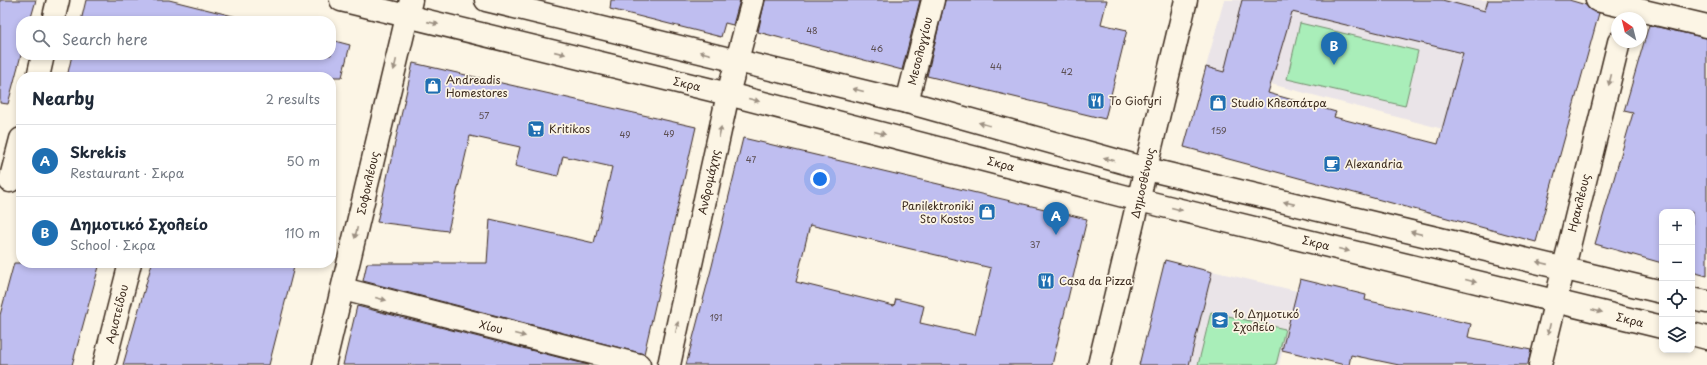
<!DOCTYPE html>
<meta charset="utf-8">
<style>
:root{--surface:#fff;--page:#f2f2f3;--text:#1f2937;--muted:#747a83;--line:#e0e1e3;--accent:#1f6fb2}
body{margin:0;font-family:"Playpen Sans",sans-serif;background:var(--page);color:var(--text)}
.controls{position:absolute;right:12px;bottom:12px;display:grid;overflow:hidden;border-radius:8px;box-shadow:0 2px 6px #0003}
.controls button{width:36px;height:36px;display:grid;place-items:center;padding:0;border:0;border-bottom:1px solid var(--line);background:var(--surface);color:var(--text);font:20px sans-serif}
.compass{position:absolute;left:1611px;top:12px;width:36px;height:36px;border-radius:50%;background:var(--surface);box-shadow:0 2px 6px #0003;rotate:325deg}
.you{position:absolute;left:820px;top:179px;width:14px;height:14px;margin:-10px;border:3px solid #fff;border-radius:50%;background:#1a73e8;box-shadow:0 0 0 6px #1a73e833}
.badge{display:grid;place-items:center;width:26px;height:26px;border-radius:50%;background:var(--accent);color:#fff;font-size:13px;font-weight:700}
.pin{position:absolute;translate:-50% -33px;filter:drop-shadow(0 1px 2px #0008)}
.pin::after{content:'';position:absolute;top:21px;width:14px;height:12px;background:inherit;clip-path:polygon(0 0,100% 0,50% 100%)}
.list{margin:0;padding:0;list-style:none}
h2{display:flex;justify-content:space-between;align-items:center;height:52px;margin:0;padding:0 16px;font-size:17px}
h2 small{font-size:13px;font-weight:400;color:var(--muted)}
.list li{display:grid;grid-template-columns:26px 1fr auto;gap:12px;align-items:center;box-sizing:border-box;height:72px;padding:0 16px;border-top:1px solid var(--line)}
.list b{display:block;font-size:15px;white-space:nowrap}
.list p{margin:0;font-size:13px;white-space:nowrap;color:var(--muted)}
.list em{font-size:13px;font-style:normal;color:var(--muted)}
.icon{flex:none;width:22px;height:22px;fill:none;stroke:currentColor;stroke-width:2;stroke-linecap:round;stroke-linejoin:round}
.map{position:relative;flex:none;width:1707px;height:365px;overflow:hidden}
.search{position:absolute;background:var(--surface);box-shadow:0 2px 6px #0003;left:16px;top:16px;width:320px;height:44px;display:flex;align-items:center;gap:10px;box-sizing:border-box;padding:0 14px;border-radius:16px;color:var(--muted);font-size:15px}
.panel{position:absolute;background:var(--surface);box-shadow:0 2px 6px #0003;left:16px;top:72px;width:320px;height:196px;border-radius:16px}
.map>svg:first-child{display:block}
.built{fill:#eae4e8}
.green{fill:#a9eeb9;stroke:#728c6c}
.building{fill:#bfbef0;stroke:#3b2a1e;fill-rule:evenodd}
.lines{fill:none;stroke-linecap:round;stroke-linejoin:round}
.minor-casing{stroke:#3b2a1e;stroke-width:25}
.tertiary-casing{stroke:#3b2a1e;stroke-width:25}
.minor{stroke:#fcf5e5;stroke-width:22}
.tertiary{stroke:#fcf5e5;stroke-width:22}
.oneway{fill:#9c9082}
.labels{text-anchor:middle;stroke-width:3.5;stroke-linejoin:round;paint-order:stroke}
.number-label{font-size:9px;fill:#5c4f52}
.street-label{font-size:11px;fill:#3b2a1e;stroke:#fcf5e5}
.poi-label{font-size:11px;fill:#3b2a1e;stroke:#fcf5e5;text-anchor:start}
</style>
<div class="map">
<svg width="1707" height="365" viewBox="0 0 1707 365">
<rect width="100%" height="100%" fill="#fcf5e5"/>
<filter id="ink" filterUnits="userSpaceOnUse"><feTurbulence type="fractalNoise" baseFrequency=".025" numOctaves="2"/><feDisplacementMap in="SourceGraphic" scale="8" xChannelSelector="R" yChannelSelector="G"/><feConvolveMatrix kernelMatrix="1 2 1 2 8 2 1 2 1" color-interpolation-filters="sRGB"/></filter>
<g filter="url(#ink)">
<!-- built -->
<g class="built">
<path d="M1224 0H1488L1470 62 1443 129 1206 67Z"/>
<path d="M1165 260 1297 291 1279 365H1139Z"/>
</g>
<!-- green -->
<g class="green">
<path d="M1300 23 1418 51 1405 106 1287 79Z"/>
<path d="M1211 312 1285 329 1276 365H1198Z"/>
</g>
<!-- building -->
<g class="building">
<path d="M0 0H36L30 21H21V55L8 104 0 103Z"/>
<path d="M86 0H169L253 21H81Z"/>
<path d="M611 0H740L733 25 725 23 721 37 610 9Z"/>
<path d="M765 0H920L902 70 758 32Z"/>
<path d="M945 0H1107L1101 24 1127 30 1105 119 927 76Z"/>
<path d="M1242 0H1442L1485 11 1488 0H1569L1586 5 1589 9 1599 13 1536 242 1184 147 1206 67 1224 72ZM1292 12 1463 53 1438 144 1334 117 1336 112 1268 93Z"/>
<path d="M1649 25 1707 38V276L1692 272V212H1662V263L1595 244 1633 113 1624 111Z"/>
<path d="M331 40 350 45 342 77H67L72 55H331Z"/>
<path d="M413 63 696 127 644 354 363 281 367 263H487L490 219 594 243 612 167 563 156 558 176 515 166 520 147 470 136 448 231 377 222Z"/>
<path d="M743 138 1087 219 1052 365H686L712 266ZM810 225 991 268 975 335 920 323 924 306 896 299 894 306 796 282Z"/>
<path d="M1165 260 1212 272 1189 365H1139Z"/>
<path d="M14 263H100L72 365H0V315Z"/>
<path d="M152 263H295L269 365H123Z"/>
<path d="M1300 279 1366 295 1365 300 1471 324 1468 337 1531 350 1528 365H1399L1351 355 1349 365H1345L1282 350Z"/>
<path d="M357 306 589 365H343Z"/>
</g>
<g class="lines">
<!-- minor casing -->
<g class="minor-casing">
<g id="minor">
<path d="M1597 0 1707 26"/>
<path d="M53 21 58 0"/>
<path d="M38 77 43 55"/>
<path d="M907 102 933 0"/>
<path d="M10 181 21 139"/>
<path d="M343 289 639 365"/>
<path d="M104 365 130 263"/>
<path d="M324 365 411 0"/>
<path d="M669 365 728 94 753 0"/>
<path d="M1540 365 1619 42"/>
</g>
</g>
<!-- tertiary casing -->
<g class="tertiary-casing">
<g id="tertiary">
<path d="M341 0 728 94 1139 200 1662 327"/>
<path d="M486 0 907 102 1147 169 1662 292"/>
<path d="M1692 299 1707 302"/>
<path d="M1692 334 1707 338"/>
<path d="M1099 365 1186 0"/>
</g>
</g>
<!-- minor -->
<use href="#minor" class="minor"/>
<!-- tertiary -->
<use href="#tertiary" class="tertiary"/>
</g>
<!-- one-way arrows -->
<defs><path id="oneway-solid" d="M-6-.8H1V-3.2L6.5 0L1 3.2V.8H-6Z"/></defs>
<g class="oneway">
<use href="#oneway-solid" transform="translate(433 23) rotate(13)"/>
<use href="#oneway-solid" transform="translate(560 53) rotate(13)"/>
<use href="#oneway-solid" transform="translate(705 53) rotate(-166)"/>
<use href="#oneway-solid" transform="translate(395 65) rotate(103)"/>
<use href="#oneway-solid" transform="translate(1610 80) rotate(104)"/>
<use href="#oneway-solid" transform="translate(858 90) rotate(-166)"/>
<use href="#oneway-solid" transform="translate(754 100) rotate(15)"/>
<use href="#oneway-solid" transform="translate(984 124) rotate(-164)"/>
<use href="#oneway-solid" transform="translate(720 132) rotate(-78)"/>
<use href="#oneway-solid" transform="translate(880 133) rotate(15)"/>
<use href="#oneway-solid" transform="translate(1109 159) rotate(-164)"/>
<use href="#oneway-solid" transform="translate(1289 203) rotate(-167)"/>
<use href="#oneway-solid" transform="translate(1177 209) rotate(14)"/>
<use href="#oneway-solid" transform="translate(356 233) rotate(103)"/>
<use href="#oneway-solid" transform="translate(1416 233) rotate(-167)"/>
<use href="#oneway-solid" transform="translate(1344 250) rotate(14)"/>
<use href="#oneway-solid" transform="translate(1542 263) rotate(-167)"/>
<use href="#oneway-solid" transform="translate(1471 281) rotate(14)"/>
<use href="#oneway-solid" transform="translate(381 299) rotate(14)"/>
<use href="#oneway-solid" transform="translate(1597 311) rotate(14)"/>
<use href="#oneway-solid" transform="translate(677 327) rotate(-78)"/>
<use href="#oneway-solid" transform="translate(1549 329) rotate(103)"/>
<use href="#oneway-solid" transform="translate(520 335) rotate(14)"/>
</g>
</g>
<!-- icons -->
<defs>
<g id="shop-square" transform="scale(0.9)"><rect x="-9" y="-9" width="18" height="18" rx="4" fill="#1f6fb2" stroke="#fcf5e5"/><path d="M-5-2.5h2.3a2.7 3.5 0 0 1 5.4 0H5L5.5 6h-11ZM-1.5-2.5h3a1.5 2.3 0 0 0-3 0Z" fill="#fff"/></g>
<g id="restaurant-square" transform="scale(0.9)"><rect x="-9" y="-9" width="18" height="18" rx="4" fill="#1f6fb2" stroke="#fcf5e5"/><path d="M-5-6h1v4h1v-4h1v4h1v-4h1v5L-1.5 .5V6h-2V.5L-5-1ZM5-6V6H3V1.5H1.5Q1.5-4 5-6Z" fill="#fff"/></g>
<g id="supermarket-square" transform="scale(0.9)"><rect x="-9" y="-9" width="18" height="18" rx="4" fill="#1f6fb2" stroke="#fcf5e5"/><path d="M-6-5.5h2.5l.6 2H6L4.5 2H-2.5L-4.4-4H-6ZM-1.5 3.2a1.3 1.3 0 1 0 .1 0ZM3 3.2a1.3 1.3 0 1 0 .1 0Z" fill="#fff"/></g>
<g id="cafe-square" transform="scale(0.9)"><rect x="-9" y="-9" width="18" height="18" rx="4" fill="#1f6fb2" stroke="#fcf5e5"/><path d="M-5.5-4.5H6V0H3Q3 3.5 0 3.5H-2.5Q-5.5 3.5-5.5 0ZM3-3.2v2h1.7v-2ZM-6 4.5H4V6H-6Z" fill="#fff"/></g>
<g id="school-square" transform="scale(0.9)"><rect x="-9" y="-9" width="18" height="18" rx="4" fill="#1f6fb2" stroke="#fcf5e5"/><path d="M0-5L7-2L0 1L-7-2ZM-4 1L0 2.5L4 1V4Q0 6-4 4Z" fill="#fff"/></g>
</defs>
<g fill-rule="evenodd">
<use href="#shop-square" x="433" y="86"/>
<use href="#restaurant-square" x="1096" y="101"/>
<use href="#shop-square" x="1218" y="103"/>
<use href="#supermarket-square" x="536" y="129"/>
<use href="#cafe-square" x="1332" y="164"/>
<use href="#shop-square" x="987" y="212"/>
<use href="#restaurant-square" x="1046" y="281"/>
<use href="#school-square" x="1220" y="320"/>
</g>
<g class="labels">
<!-- number labels -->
<g class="number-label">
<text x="812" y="34">48</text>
<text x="877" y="52">46</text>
<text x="996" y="70">44</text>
<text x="1067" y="75">42</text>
<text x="484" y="119">57</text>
<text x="1219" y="134">159</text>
<text x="669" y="137">49</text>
<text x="625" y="138">49</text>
<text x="751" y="163">47</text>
<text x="1035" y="248">37</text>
<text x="716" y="321">191</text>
</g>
<!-- street labels -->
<g class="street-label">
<text transform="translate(920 51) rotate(-76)" y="4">Μεσολογγίου</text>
<text transform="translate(687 84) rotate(13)" y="4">Σκρα</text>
<text transform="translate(1001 164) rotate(15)" y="4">Σκρα</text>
<text transform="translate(709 182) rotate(-78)" y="4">Ανδρομάχης</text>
<text transform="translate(368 183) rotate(-77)" y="4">Σοφοκλέους</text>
<text transform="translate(1143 183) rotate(-77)" y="4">Δημοσθένους</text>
<text transform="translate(1579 203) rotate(-76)" y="4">Ηρακλέους</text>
<text transform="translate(1316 243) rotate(14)" y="4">Σκρα</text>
<text transform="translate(117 314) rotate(-76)" y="4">Αριστείδου</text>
<text transform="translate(1630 320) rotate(14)" y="4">Σκρα</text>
<text transform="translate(491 327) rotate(14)" y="4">Χίου</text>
</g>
<!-- poi labels -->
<g class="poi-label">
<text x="446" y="84">Andreadis<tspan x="446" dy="13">Homestores</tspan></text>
<text x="1109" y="105">To Giofyri</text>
<text x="1231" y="107">Studio Κλεοπάτρα</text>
<text x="549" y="133">Kritikos</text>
<text x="1345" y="168">Alexandria</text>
<text x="974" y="210" text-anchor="end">Panilektroniki<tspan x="974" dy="13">Sto Kostos</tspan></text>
<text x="1059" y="285">Casa da Pizza</text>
<text x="1233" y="318">1o Δημοτικό<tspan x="1233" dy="13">Σχολείο</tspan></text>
</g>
</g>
</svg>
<div class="controls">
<button>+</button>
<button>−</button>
<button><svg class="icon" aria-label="locate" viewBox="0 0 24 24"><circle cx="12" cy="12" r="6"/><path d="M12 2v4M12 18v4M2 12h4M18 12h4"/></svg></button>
<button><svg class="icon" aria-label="layers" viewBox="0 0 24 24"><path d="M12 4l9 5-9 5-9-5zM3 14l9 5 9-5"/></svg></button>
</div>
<svg class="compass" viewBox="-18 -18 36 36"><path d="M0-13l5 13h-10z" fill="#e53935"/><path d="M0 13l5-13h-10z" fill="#747a83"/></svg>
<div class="you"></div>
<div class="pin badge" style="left:1056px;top:235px">A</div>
<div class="pin badge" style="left:1334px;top:65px">B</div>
<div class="search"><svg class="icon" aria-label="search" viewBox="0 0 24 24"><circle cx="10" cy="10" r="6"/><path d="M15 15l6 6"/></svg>Search here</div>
<section class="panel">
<h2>Nearby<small>2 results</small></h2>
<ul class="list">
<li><span class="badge">A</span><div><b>Skrekis</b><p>Restaurant · Σκρα</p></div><em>50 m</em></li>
<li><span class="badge">B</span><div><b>Δημοτικό Σχολείο</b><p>School · Σκρα</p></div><em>110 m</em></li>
</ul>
</section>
</div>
